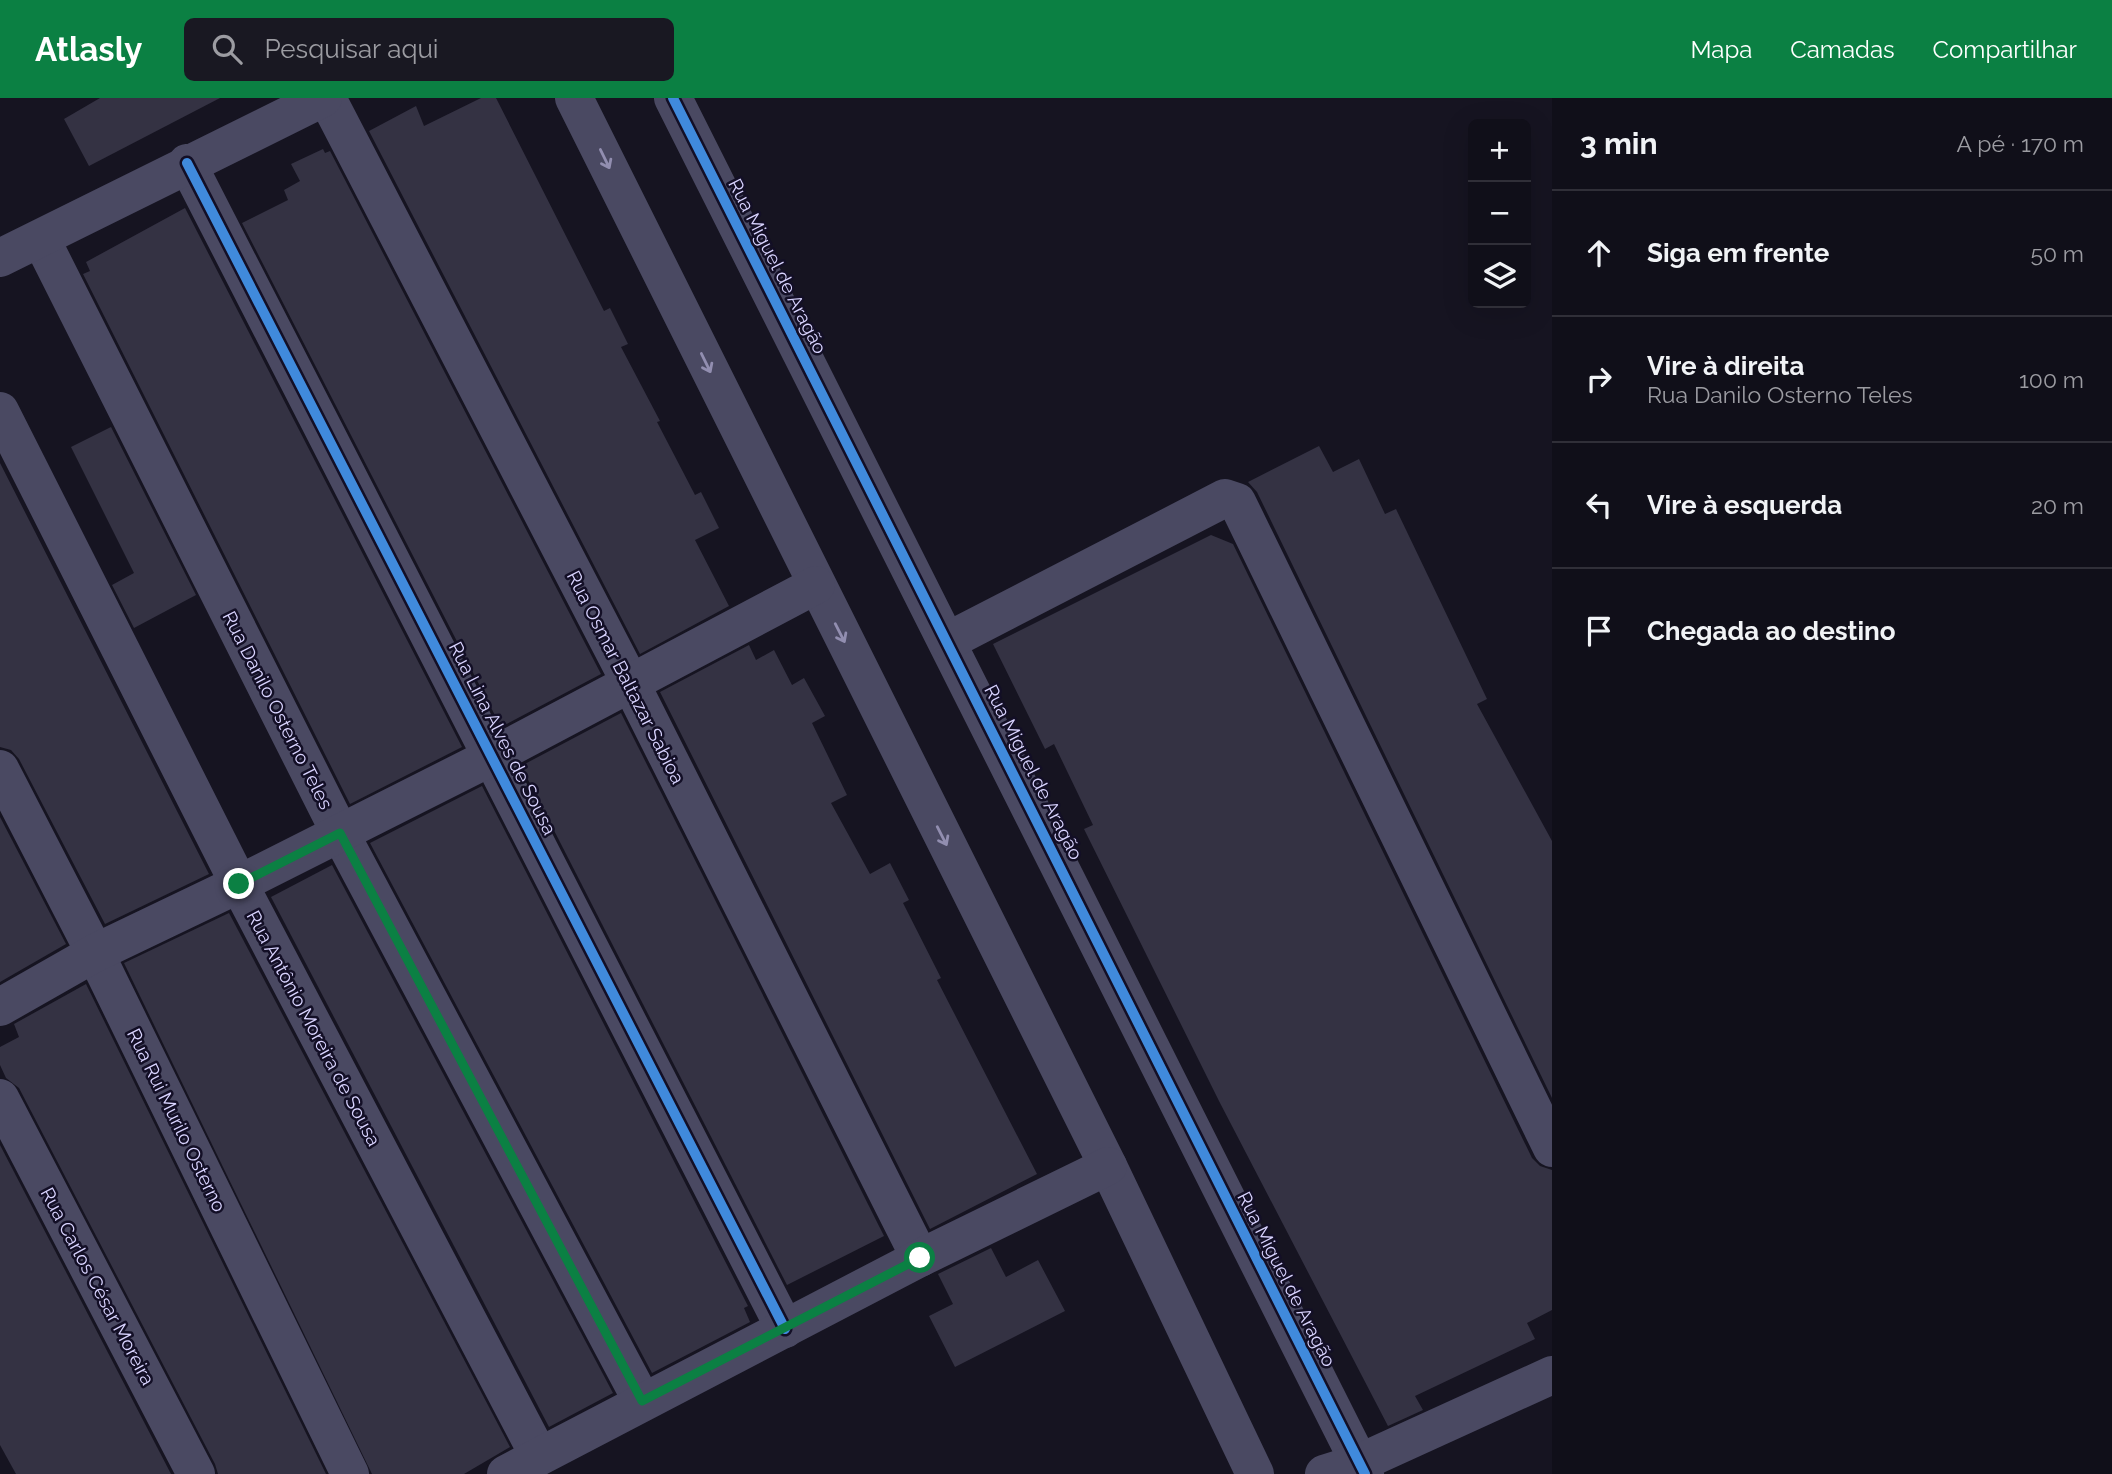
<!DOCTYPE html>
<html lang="pt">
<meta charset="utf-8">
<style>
:root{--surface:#100f19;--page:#191822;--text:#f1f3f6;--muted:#9c9ca2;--line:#302f38;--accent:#0b8043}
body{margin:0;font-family:Raleway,sans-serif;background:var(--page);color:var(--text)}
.controls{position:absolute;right:21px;top:21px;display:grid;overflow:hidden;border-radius:10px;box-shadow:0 7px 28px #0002}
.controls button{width:63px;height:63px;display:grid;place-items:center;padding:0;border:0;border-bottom:2px solid var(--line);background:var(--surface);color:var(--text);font:35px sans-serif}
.stop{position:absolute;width:21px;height:21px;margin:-16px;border:5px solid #0b8043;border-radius:50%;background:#fff}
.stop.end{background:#0b8043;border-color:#fff;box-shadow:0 2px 7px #0008}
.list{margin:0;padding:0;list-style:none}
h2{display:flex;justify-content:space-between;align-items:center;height:91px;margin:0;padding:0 28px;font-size:30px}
h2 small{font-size:23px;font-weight:400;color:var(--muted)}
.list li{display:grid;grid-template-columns:46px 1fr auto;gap:21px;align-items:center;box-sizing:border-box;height:126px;padding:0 28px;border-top:2px solid var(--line)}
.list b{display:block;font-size:26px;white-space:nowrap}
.list p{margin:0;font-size:23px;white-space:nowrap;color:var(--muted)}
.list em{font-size:23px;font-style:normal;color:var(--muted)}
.icon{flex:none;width:38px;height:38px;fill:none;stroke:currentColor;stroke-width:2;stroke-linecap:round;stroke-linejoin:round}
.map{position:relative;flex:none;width:1552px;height:1376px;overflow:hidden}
header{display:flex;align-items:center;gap:42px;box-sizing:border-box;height:98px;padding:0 35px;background:var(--accent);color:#fff}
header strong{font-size:33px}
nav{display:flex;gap:38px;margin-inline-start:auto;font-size:24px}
.search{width:490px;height:63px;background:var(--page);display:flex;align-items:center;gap:18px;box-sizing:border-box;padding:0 24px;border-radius:10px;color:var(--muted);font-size:26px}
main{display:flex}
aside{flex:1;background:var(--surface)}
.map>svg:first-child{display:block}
.building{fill:#343243}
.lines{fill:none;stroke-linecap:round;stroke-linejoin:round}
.minor{stroke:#4a4962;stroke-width:38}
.cycleway-casing{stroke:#130f26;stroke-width:15}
.cycleway{stroke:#408adc;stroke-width:10}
.oneway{stroke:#928eb0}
.route{stroke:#0b8043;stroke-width:9}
.labels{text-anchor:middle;stroke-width:5;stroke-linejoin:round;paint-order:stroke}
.street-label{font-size:19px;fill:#d9d4ff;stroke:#130f26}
</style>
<header>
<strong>Atlasly</strong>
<div class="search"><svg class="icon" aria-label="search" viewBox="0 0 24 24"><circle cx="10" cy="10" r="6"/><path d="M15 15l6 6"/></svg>Pesquisar aqui</div>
<nav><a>Mapa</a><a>Camadas</a><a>Compartilhar</a></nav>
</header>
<main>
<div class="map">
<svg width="1552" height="1376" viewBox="0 0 1552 1376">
<rect width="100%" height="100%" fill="#161421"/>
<!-- building -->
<g class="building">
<path d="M100 0H220L89 68 64 21Z"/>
<path d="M481 0H496L604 213 610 210 628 246 621 249 660 323 657 324 695 397 701 394 719 430 695 442 729 508 640 556 369 33 416 8 424 28Z"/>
<path d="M323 51 325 55 330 53 601 576 501 629 242 125 288 102 284 92 300 83 291 66Z"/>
<path d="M185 110 462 649 350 706 83 176 90 173 86 164Z"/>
<path d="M111 329 196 497 134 530 112 487 134 475 71 349Z"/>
<path d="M1319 348 1333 374 1359 361 1385 416 1396 411 1487 601 1477 606 1552 743V1000L1257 394 1248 384Z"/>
<path d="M0 365 209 776 105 826 19 661 11 652 0 649Z"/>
<path d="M1211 437 1233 446 1532 1060 1540 1068 1552 1072V1212L1527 1225 1535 1241 1415 1298 1423 1312 1388 1328 1219 1003 1084 731 1093 727 1054 646 1045 651 993 546Z"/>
<path d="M749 547 756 562 774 552 792 587 804 580 825 618 812 625 847 697 831 705 870 776 890 765 909 802 903 805 941 880 937 882 1037 1076 930 1131 660 594Z"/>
<path d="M621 615 884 1138 787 1187 521 668Z"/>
<path d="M482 688 748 1208 744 1210 750 1224 652 1275 370 745Z"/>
<path d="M0 719 66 846 0 884Z"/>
<path d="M332 767 613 1295 549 1329 271 799Z"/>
<path d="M229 815 510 1349 464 1376H372L124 865Z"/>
<path d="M86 886 326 1376H218L215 1366 19 990 6 980 0 967V949L19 939 14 926Z"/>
<path d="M0 1047 171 1376H16L0 1347Z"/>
<path d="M991 1150 1006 1179 1038 1162 1065 1213 955 1269 929 1218 953 1206 938 1176Z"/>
</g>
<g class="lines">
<!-- minor -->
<g class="minor">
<path d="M327 0 631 586 920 1160"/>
<path d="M574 0 1108 1068 1255 1376"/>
<path d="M673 0 1365 1376"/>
<path d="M187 65 785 1231"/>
<path d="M41 141 340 735 642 1303"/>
<path d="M0 160 323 0"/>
<path d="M0 313 239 786 539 1358"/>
<path d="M948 543 1225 400 1237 404 1552 1050"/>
<path d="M0 671 95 855 350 1376"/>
<path d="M0 909 95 855 239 786 493 658 816 487"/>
<path d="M0 1000 196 1376"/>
<path d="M506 1376 920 1160 1108 1068"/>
<path d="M1324 1376 1359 1365 1552 1277"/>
</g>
<!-- cycleway casing -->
<g class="cycleway-casing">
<g id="cycleway">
<path d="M673 0 1365 1376"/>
<path d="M187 65 785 1231"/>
</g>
</g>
<!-- cycleway -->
<use href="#cycleway" class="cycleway"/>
</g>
<!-- one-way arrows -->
<defs><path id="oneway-shaft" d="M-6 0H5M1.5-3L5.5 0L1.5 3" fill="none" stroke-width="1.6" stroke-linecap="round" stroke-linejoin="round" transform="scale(1.75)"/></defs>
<g class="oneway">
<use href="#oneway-shaft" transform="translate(605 61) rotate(64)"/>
<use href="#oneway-shaft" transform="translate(706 265) rotate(64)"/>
<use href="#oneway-shaft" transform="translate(840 535) rotate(63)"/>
<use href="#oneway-shaft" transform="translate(942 738) rotate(63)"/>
</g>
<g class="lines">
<!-- route -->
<path class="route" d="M239 786 340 735 642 1303 920 1160"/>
</g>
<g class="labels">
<!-- street labels -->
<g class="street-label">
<text transform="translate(778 168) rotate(63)" y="7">Rua Miguel de Aragão</text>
<text transform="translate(626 579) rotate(63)" y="7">Rua Osmar Baltazar Sabioa</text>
<text transform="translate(278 612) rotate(63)" y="7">Rua Danilo Osterno Teles</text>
<text transform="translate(503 640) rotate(63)" y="7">Rua Lina Alves de Sousa</text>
<text transform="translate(1034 674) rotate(63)" y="7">Rua Miguel de Aragão</text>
<text transform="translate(314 930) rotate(62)" y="7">Rua Antônio Moreira de Sousa</text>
<text transform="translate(177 1022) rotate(64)" y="7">Rua Rui Murilo Osterno</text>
<text transform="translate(1287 1181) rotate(63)" y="7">Rua Miguel de Aragão</text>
<text transform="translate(98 1188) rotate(62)" y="7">Rua Carlos César Moreira</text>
</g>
</g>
</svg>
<div class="controls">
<button>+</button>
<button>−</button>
<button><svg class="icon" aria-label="layers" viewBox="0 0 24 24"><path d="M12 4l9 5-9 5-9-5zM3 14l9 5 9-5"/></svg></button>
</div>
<div class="stop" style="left:920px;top:1160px"></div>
<div class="stop end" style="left:239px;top:786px"></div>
</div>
<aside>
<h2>3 min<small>A pé · 170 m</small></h2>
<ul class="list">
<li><svg class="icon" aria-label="ahead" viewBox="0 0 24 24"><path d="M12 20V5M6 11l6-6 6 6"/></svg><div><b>Siga em frente</b></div><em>50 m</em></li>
<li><svg class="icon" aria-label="right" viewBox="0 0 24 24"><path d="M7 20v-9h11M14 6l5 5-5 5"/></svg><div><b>Vire à direita</b><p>Rua Danilo Osterno Teles</p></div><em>100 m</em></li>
<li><svg class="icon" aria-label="left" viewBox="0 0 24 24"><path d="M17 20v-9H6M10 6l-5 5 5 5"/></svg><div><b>Vire à esquerda</b></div><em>20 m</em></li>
<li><svg class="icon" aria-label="arrive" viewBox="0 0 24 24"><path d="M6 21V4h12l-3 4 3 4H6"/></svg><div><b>Chegada ao destino</b></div></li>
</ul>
</aside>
</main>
